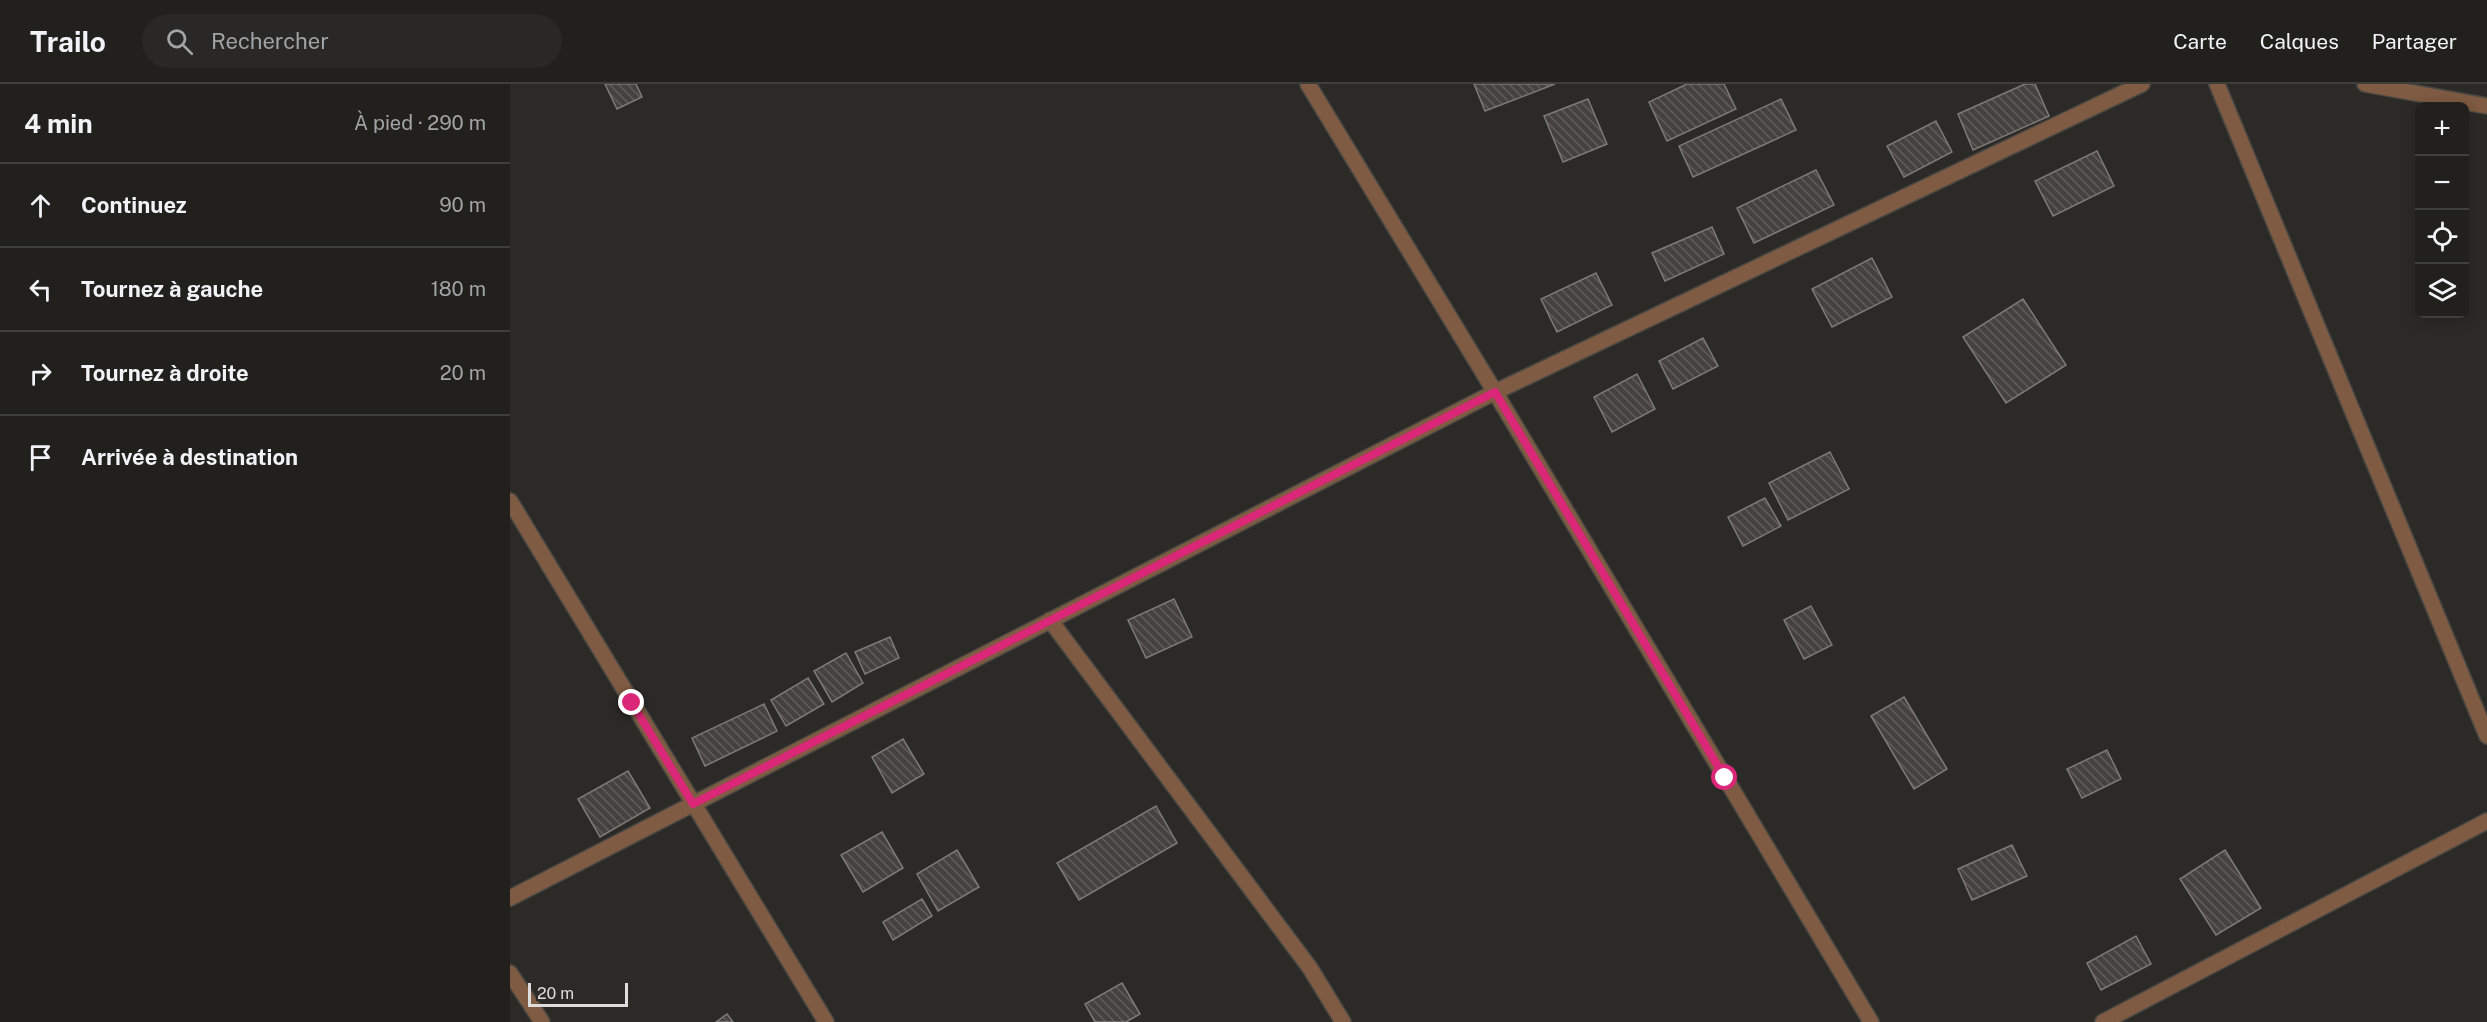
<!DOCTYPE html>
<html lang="fr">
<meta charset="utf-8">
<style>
:root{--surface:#21201d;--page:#292826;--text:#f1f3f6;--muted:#a2a3a4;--line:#3e3e3b}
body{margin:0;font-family:"Public Sans",sans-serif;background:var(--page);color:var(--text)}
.controls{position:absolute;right:18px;top:18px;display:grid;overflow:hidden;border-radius:9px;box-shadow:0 3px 15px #0003}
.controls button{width:54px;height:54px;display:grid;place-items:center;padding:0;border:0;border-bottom:2px solid var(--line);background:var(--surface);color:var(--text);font:30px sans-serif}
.scale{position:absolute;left:18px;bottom:15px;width:100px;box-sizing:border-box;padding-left:6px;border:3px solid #dedddb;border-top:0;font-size:16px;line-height:21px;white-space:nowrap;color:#dedddb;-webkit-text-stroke:4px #2c2a27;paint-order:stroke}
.stop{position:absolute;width:18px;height:18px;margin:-14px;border:4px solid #db2777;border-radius:50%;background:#fff}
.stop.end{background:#db2777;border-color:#fff;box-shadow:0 2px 6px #0008}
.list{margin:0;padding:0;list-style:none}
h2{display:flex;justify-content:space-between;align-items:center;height:78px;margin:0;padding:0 24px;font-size:26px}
h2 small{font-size:20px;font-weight:400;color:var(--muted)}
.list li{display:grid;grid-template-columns:39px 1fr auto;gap:18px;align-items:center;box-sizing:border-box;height:84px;padding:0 24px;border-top:2px solid var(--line)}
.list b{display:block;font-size:22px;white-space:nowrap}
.list em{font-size:20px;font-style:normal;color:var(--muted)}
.icon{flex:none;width:33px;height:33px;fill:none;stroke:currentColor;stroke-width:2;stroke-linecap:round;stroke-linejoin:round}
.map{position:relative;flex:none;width:1977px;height:938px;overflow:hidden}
header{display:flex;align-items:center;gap:36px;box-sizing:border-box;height:84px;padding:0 30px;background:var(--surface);border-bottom:2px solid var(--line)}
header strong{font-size:28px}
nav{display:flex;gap:33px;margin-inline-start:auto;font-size:21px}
.search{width:420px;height:54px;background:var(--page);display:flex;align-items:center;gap:15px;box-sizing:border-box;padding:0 21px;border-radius:33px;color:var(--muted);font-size:22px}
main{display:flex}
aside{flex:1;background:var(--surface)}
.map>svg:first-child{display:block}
.building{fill:url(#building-back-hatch);stroke:#7e7a77;stroke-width:1.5}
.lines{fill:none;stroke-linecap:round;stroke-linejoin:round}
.minor-casing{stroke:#484744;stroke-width:18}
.minor{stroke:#7e5b42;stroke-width:15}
.route{stroke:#db2777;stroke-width:8}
</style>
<header>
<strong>Trailo</strong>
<div class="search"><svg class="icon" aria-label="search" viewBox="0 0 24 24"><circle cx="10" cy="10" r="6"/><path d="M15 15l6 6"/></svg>Rechercher</div>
<nav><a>Carte</a><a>Calques</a><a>Partager</a></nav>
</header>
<main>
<aside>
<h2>4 min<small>À pied · 290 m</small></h2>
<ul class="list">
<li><svg class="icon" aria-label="ahead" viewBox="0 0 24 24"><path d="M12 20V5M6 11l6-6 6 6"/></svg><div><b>Continuez</b></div><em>90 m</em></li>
<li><svg class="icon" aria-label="left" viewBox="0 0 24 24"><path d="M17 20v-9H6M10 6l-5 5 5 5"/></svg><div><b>Tournez à gauche</b></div><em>180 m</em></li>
<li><svg class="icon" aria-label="right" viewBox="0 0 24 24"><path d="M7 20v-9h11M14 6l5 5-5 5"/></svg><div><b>Tournez à droite</b></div><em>20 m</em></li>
<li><svg class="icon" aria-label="arrive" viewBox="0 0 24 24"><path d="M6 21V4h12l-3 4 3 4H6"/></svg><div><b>Arrivée à destination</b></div></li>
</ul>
</aside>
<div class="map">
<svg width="1977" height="938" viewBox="0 0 1977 938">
<defs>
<pattern id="building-back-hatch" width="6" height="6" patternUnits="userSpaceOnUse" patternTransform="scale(1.5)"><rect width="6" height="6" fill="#45413f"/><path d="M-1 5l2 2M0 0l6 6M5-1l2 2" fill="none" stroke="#5f5c5a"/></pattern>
</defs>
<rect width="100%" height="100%" fill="#2c2a27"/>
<!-- building -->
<g class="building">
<path d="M95 0H126L132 13 107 25Z"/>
<path d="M964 0H1045L975 27Z"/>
<path d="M1177 0H1214L1226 25 1157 57 1139 18Z"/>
<path d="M1515 0H1525L1539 32 1463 66 1448 30Z"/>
<path d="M1078 15 1097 60 1053 78 1034 32Z"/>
<path d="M1271 15 1286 46 1183 93 1169 62Z"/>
<path d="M1426 37 1442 68 1394 93 1377 62Z"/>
<path d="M1587 67 1604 102 1543 132 1525 97Z"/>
<path d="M1306 86 1324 121 1244 159 1227 124Z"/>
<path d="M1202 143 1214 170 1155 197 1142 169Z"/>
<path d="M1362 174 1382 213 1322 243 1302 205Z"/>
<path d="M1086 189 1102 221 1047 248 1031 215Z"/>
<path d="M1513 215 1556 281 1496 319 1453 253Z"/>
<path d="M1193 254 1208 282 1163 305 1149 277Z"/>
<path d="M1127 290 1145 325 1102 348 1084 313Z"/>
<path d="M1320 368 1339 405 1278 436 1259 399Z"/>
<path d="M1255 414 1271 442 1233 462 1218 433Z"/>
<path d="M664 515 682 553 636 574 618 536Z"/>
<path d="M1301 522 1322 561 1294 575 1274 536Z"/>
<path d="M380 553 389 574 355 590 345 568Z"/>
<path d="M336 569 353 599 322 618 304 587Z"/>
<path d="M298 594 314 620 276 642 261 616Z"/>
<path d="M1394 613 1437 685 1404 705 1361 632Z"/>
<path d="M254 620 267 647 195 682 182 654Z"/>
<path d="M393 655 414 690 382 709 362 673Z"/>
<path d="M1597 666 1611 695 1572 714 1557 685Z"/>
<path d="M118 687 140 724 90 753 68 715Z"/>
<path d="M646 722 667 759 569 816 547 779Z"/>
<path d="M372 748 393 784 353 808 331 771Z"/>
<path d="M1502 761 1517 792 1462 816 1448 785Z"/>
<path d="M447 766 469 803 428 827 407 790Z"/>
<path d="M1715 766 1751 824 1706 851 1670 795Z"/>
<path d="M412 815 422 832 383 856 373 838Z"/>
<path d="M1626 852 1641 880 1591 906 1577 879Z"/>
<path d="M612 899 630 930 616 938H585L575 920Z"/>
<path d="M217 930 223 938H206Z"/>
</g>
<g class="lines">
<!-- minor casing -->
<g class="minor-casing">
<g id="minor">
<path d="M798 0 985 308 1361 938"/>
<path d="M1707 0 1977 652"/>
<path d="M1855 0 1977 22"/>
<path d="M0 417 316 938"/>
<path d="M540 536 800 884 833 938"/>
<path d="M0 814 985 308 1632 0"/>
<path d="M0 889 32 938"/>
<path d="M1593 938 1977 737"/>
</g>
</g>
<!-- minor -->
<use href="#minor" class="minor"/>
</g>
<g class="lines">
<!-- route -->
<path class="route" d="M122 619 183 720 985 308 1215 694"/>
</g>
</svg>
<div class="controls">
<button>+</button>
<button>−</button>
<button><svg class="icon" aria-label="locate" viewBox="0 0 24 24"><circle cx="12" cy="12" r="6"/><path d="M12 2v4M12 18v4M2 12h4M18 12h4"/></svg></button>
<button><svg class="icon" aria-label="layers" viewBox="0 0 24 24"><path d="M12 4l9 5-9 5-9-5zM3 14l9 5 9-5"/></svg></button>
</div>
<div class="scale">20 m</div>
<div class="stop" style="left:1215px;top:694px"></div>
<div class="stop end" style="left:122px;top:619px"></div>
</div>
</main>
